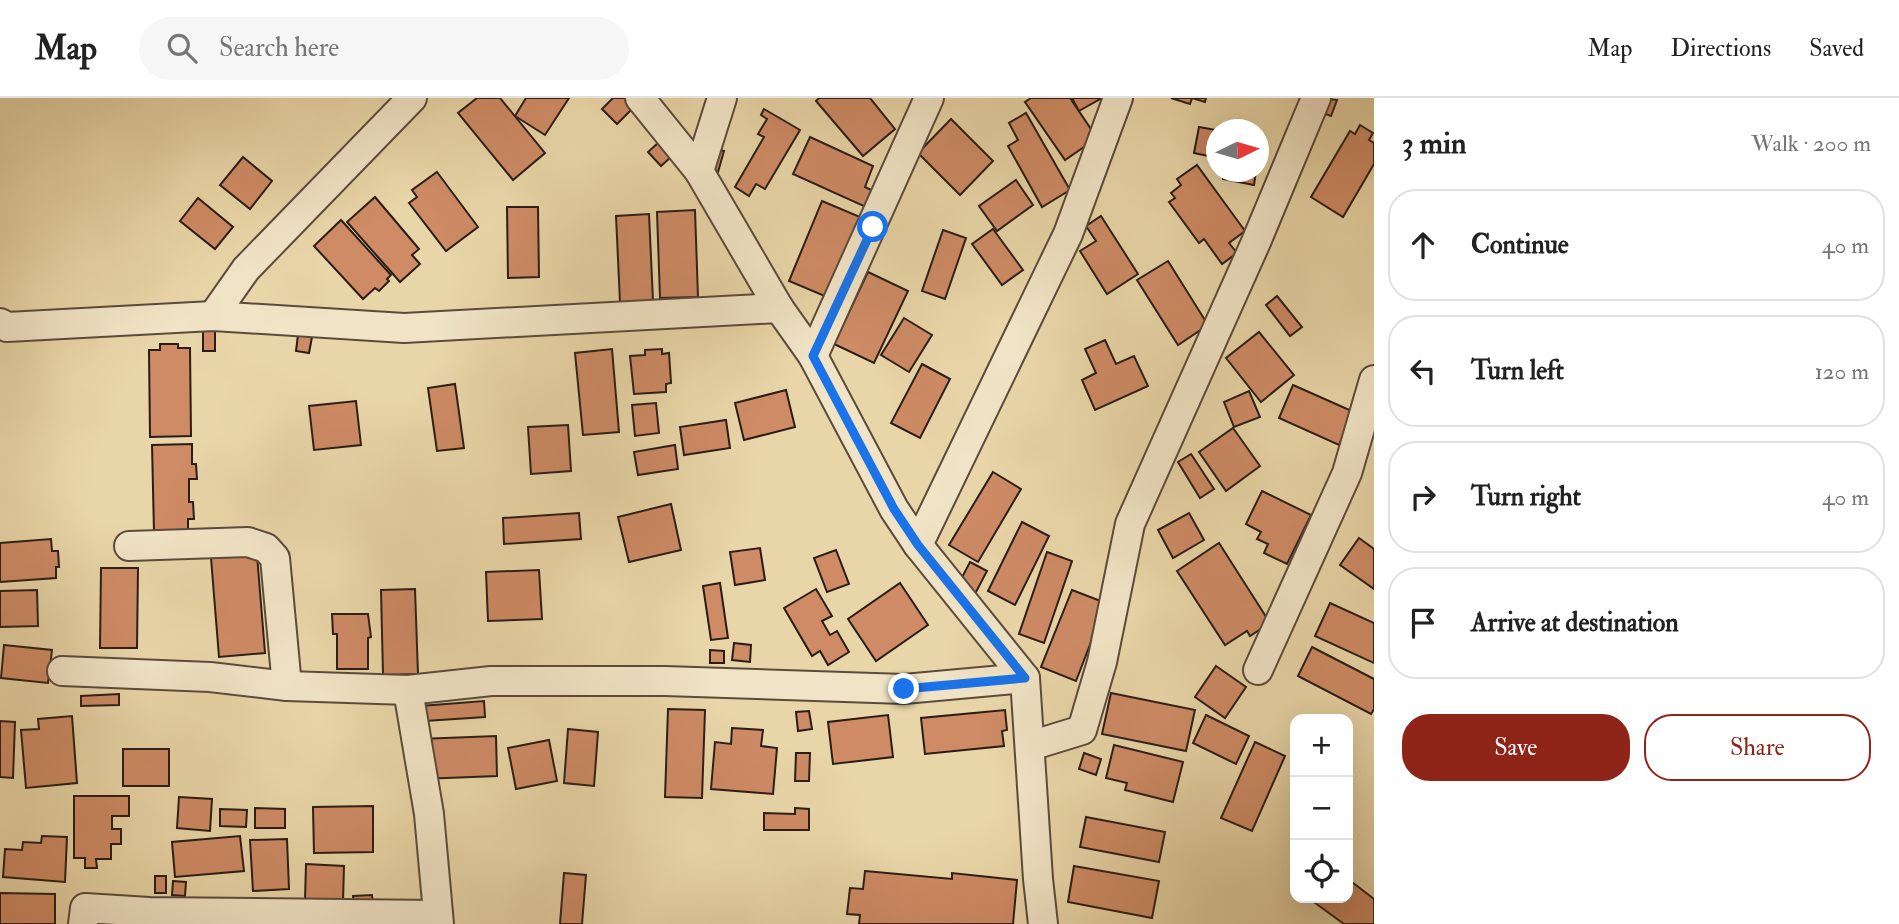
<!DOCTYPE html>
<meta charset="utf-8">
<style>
:root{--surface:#fff;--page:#f6f6f6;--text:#222;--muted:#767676;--line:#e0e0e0;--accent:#8f2418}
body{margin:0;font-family:"IM FELL Double Pica",serif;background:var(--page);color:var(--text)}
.controls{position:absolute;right:21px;bottom:21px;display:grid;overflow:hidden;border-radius:14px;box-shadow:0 7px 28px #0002}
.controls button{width:63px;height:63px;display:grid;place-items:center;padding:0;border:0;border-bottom:2px solid var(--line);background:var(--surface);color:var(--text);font:35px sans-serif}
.compass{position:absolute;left:1206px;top:21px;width:63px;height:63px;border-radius:50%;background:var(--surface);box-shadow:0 7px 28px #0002;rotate:85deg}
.stop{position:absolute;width:21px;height:21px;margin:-16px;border:5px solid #1a73e8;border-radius:50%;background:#fff}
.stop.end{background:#1a73e8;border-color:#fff;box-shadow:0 2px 7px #0008}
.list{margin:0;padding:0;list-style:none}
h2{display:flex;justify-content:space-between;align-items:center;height:91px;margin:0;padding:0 28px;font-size:30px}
h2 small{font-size:23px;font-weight:400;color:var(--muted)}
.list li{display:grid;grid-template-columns:46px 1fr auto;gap:21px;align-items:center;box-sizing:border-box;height:112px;margin:0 14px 14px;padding:0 14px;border:2px solid var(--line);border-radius:28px}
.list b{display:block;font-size:26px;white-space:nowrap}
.list em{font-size:23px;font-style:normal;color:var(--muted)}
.actions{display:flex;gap:14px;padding:21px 28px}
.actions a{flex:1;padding:16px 0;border:2px solid var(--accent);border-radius:28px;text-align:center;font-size:24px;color:var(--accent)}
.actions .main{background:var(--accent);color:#fff}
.icon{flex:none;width:38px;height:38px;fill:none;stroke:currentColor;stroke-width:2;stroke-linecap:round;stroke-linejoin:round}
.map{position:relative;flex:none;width:1374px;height:826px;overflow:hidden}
header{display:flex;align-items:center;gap:42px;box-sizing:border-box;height:98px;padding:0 35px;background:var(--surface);border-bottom:2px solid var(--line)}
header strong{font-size:33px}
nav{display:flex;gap:38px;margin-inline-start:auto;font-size:24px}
.search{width:490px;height:63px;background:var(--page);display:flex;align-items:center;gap:18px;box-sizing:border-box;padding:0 24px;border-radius:38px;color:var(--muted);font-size:26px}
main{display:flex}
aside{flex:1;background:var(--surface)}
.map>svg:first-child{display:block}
.building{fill:#ce8b65;stroke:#2a1d18;stroke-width:2}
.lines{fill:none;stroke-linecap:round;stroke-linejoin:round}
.minor-casing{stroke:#5a4b3c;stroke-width:32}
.minor{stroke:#f1e4c6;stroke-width:28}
.route{stroke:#1a73e8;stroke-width:9}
</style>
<header>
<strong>Map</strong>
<div class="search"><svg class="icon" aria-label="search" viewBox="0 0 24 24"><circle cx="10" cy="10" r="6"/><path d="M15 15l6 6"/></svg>Search here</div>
<nav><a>Map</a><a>Directions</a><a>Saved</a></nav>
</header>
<main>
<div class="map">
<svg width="1374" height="826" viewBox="0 0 1374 826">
<rect width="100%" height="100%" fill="#e9d6a8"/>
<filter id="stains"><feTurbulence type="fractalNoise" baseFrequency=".00286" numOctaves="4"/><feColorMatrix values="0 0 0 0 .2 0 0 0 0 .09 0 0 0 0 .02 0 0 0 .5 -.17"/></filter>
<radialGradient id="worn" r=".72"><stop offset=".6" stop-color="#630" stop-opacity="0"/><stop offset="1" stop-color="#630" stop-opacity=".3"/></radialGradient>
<!-- building -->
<g class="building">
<path d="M477 0H500L545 55 513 82 458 15Z"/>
<path d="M526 0H569L545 37 515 18Z"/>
<path d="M613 0H627L635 8 617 26 602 11Z"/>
<path d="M819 0H870L895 31 863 58 816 3Z"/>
<path d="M1031 0H1070L1097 40 1065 62 1025 4Z"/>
<path d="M1072 0H1102L1079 13Z"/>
<path d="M1171 0H1206L1205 4 1192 0 1190 6Z"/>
<path d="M1318 0 1337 2 1331 18 1314 12Z"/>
<path d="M764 11 800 32 765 91 756 86 749 98 735 89 764 39 758 36 767 21 761 17Z"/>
<path d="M1026 15 1070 92 1042 109 1008 48 1018 42 1009 25Z"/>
<path d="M951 21 993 63 960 97 918 55Z"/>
<path d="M1360 27 1373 35 1369 42 1374 45V66L1343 119 1311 99 1350 33 1355 36Z"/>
<path d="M1199 29 1216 32V67L1211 65 1213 59 1194 55Z"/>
<path d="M810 39 873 68 865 89 875 94 868 110 793 76Z"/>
<path d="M658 45 671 59 661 68 648 54Z"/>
<path d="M712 50 724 53 718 74 706 70Z"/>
<path d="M243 59 272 83 250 111 220 87Z"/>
<path d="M1197 67 1245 133 1229 145 1237 155 1222 166 1204 141 1199 145 1169 104 1175 100 1171 95 1181 87 1177 81Z"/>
<path d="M437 74 478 129 446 153 409 105 417 99 412 92Z"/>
<path d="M1224 74H1256L1254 87 1223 81Z"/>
<path d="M1016 82 1033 107 997 133 979 108Z"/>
<path d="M375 99 419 151 412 157 420 166 400 184 347 124Z"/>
<path d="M198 100 233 129 215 151 180 123Z"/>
<path d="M822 103 860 119 827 199 789 183Z"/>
<path d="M507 109H538L539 179 508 180Z"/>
<path d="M695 112 698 199 660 200 657 114Z"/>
<path d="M649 116 653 203 620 204 616 118Z"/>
<path d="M1101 118 1138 176 1107 196 1080 153 1096 143 1086 128Z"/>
<path d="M341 122 391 177 387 181 389 183 379 193 375 190 363 201 314 148Z"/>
<path d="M993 131 1023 172 1002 187 972 146Z"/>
<path d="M943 132 966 140 945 201 922 193Z"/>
<path d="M1168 163 1208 227 1178 247 1137 182Z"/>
<path d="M868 174 908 193 874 265 834 246Z"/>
<path d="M1277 198 1302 229 1290 238 1266 207Z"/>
<path d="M904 220 932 237 909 274 881 257Z"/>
<rect x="203" y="231" width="12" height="22"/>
<path d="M1259 234 1294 277 1261 304 1226 260Z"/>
<path d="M298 237 312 239 309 255 296 253Z"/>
<path d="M1105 242 1116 266 1134 258 1148 288 1095 312 1082 282 1096 275 1085 251Z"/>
<path d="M160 246H178V250H190L191 338 150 339 149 252H160Z"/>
<path d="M612 251 619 334 583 337 575 255Z"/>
<path d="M662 251V256L669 255 671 285 666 286V294L634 296 630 258 645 257V252Z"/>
<path d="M922 266 950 281 920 340 891 325Z"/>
<path d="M455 286 464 350 437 353 428 290Z"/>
<path d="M1293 287 1354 314 1339 347 1279 320Z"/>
<path d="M786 292 795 329 744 342 735 305Z"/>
<path d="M1249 293 1260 319 1234 329 1224 304Z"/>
<path d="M356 303 361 347 314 352 309 308Z"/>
<path d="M656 305 659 335 635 338 632 307Z"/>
<path d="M726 322 730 350 684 357 680 329Z"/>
<path d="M568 327 571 373 531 376 528 329Z"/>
<path d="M1233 330 1260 368 1226 393 1199 354Z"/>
<path d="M192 346V366H196L197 381H189V404H193L194 421H188V433L154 434 152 347Z"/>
<path d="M675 347 678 371 638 377 634 354Z"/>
<path d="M1191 356 1214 391 1200 400 1178 364Z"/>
<path d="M993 374 1021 391 978 464 949 447Z"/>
<path d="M1262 393 1311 417 1287 466 1264 455 1268 446 1257 441 1261 434 1246 426Z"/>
<path d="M671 406 681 452 629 464 618 419Z"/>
<path d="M579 415 581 441 504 446 503 420Z"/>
<path d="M1189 415 1204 442 1173 460 1158 432Z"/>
<path d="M1022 424 1049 438 1015 507 988 493Z"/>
<path d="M1359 440 1374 451V491L1340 467Z"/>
<path d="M51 441 52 453H58L59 469H56V480L0 484V445Z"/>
<path d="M1219 445 1270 525 1250 538 1247 533 1225 547 1177 473Z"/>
<path d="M760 450 765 482 735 487 730 454Z"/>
<path d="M836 452 849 486 827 494 814 460Z"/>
<path d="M1047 454 1072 463 1044 545 1019 536Z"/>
<path d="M257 457 265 555 219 559 211 460Z"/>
<path d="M970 464 987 473 975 496 958 487Z"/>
<path d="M101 470H138L137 550H100Z"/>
<path d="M539 472 542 521 488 523 486 474Z"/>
<path d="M720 485 728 540 711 542 703 488Z"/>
<path d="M900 485 928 527 876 563 848 521Z"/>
<path d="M415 491 418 576 383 577 381 492Z"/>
<path d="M816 491 832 518 822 523 830 537 837 533 849 554 828 567 820 553 812 558 784 510Z"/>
<path d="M37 492 38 528 0 529V493Z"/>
<path d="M1072 492 1106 505 1076 583 1041 569Z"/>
<path d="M1330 505 1374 525V565L1315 538Z"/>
<path d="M332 516H368L371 539 368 540V571H337V536H333Z"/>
<path d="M734 545 751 547 750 564 732 562Z"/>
<path d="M4 547 52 552 48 585 1 580Z"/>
<path d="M1312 549 1374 581V611L1371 616 1298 578Z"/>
<path d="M710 552 724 553V565H710Z"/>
<path d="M1216 568 1246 589 1225 620 1195 599Z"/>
<path d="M1111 595 1195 612 1186 653 1102 636Z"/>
<path d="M119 596V607L81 608V598Z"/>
<path d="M484 603 485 619 410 624 408 609Z"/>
<path d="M668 611 705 612 702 700 665 699Z"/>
<path d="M1005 612 1007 632 1002 633 1004 648 925 656 921 620Z"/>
<path d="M809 613 812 631 798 633 796 614Z"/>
<path d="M888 617 893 659 833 666 828 624Z"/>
<path d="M1206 617 1249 638 1236 666 1193 645Z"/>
<path d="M72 618 77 685 26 690 21 632 39 631 38 621Z"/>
<path d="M0 623 15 624 13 680 0 679Z"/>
<path d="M732 630 763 632 761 648 777 650 773 696 711 691 715 644 731 646Z"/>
<path d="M568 631 598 634 594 688 564 685Z"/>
<path d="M496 638 497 678 421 681 419 641Z"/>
<path d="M549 642 557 683 516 691 508 650Z"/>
<path d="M1255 644 1285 658 1252 733 1221 720Z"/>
<path d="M1114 647 1183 664 1173 704 1125 692 1127 685 1106 680Z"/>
<rect x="123" y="651" width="46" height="37"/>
<path d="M796 655H810L809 683H795Z"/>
<path d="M1084 655 1101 661 1096 677 1079 671Z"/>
<path d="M74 698H129V718H112V731H121V746H111V761H96L97 770H85V760H74Z"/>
<path d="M179 699 212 701 210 733 177 730Z"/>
<path d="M373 708V754L314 755 313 709Z"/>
<path d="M255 710 285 711V730H255Z"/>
<path d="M795 710 809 711V732H764V715L795 716Z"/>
<path d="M220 711 247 712 246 729 220 728Z"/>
<path d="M1086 719 1165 734 1159 764 1080 749Z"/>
<path d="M42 738 67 739 65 784 3 779 5 751 22 752 23 744 41 745Z"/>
<path d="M240 738 244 773 175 779 172 744Z"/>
<path d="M287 741 289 791 253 793 250 742Z"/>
<path d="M306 766 344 768 343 804 305 802Z"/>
<path d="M1074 768 1159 783 1152 820 1068 804Z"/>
<path d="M865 773 952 781V775L1017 782 1013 826H859L860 817 847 816 850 790 863 791Z"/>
<path d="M564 775 586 777 582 826H560Z"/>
<rect x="155" y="778" width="11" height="17"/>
<path d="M1348 781 1374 801V826H1344L1311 802 1313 800H1348Z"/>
<path d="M173 783 186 784 185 798 172 797Z"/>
<path d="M0 795 55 796V826H0Z"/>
<path d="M372 797 373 808 354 809 353 798Z"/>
</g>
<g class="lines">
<!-- minor casing -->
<g class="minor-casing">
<g id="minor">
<path d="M640 0 699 73 779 210 813 258 894 411 918 447 1025 580 1038 781 1043 826"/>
<path d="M699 73 722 0"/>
<path d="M213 218 246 171 412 0"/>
<path d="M0 225 7 229 213 218 404 230 779 210"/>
<path d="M813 258 929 0"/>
<path d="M918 447 1068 136 1118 0"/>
<path d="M129 448 248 444 266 450 275 460 287 588"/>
<path d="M1258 572 1347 375 1374 282"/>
<path d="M62 573 210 579 287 588 408 592 491 583H665L904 591 1025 580"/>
<path d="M408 592 429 716 439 826"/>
<path d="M1030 648 1082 632 1102 564 1130 426 1256 144 1316 0"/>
<path d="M83 826 85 810 149 814 438 817"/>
</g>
</g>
<!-- minor -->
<use href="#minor" class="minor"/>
</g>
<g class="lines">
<!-- route -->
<path class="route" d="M873 129 813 258 894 411 918 447 1025 580 904 591"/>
</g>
<rect width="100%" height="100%" filter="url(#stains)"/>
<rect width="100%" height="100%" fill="url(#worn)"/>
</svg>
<div class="controls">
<button>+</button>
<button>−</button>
<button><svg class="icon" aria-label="locate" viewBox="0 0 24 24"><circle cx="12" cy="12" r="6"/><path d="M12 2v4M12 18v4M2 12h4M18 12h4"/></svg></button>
</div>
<svg class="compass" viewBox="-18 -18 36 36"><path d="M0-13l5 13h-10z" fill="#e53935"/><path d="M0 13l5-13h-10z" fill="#767676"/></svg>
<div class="stop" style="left:873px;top:129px"></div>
<div class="stop end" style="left:904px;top:591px"></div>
</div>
<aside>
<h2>3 min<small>Walk · 200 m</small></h2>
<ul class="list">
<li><svg class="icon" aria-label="ahead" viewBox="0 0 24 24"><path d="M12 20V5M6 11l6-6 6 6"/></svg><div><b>Continue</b></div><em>40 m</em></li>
<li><svg class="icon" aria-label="left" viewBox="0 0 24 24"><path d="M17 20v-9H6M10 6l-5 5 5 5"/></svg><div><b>Turn left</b></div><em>120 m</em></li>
<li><svg class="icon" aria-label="right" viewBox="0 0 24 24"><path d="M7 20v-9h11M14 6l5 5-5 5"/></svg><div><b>Turn right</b></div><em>40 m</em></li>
<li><svg class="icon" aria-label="arrive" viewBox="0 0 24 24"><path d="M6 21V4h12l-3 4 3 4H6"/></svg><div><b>Arrive at destination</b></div></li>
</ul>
<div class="actions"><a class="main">Save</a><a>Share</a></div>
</aside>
</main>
